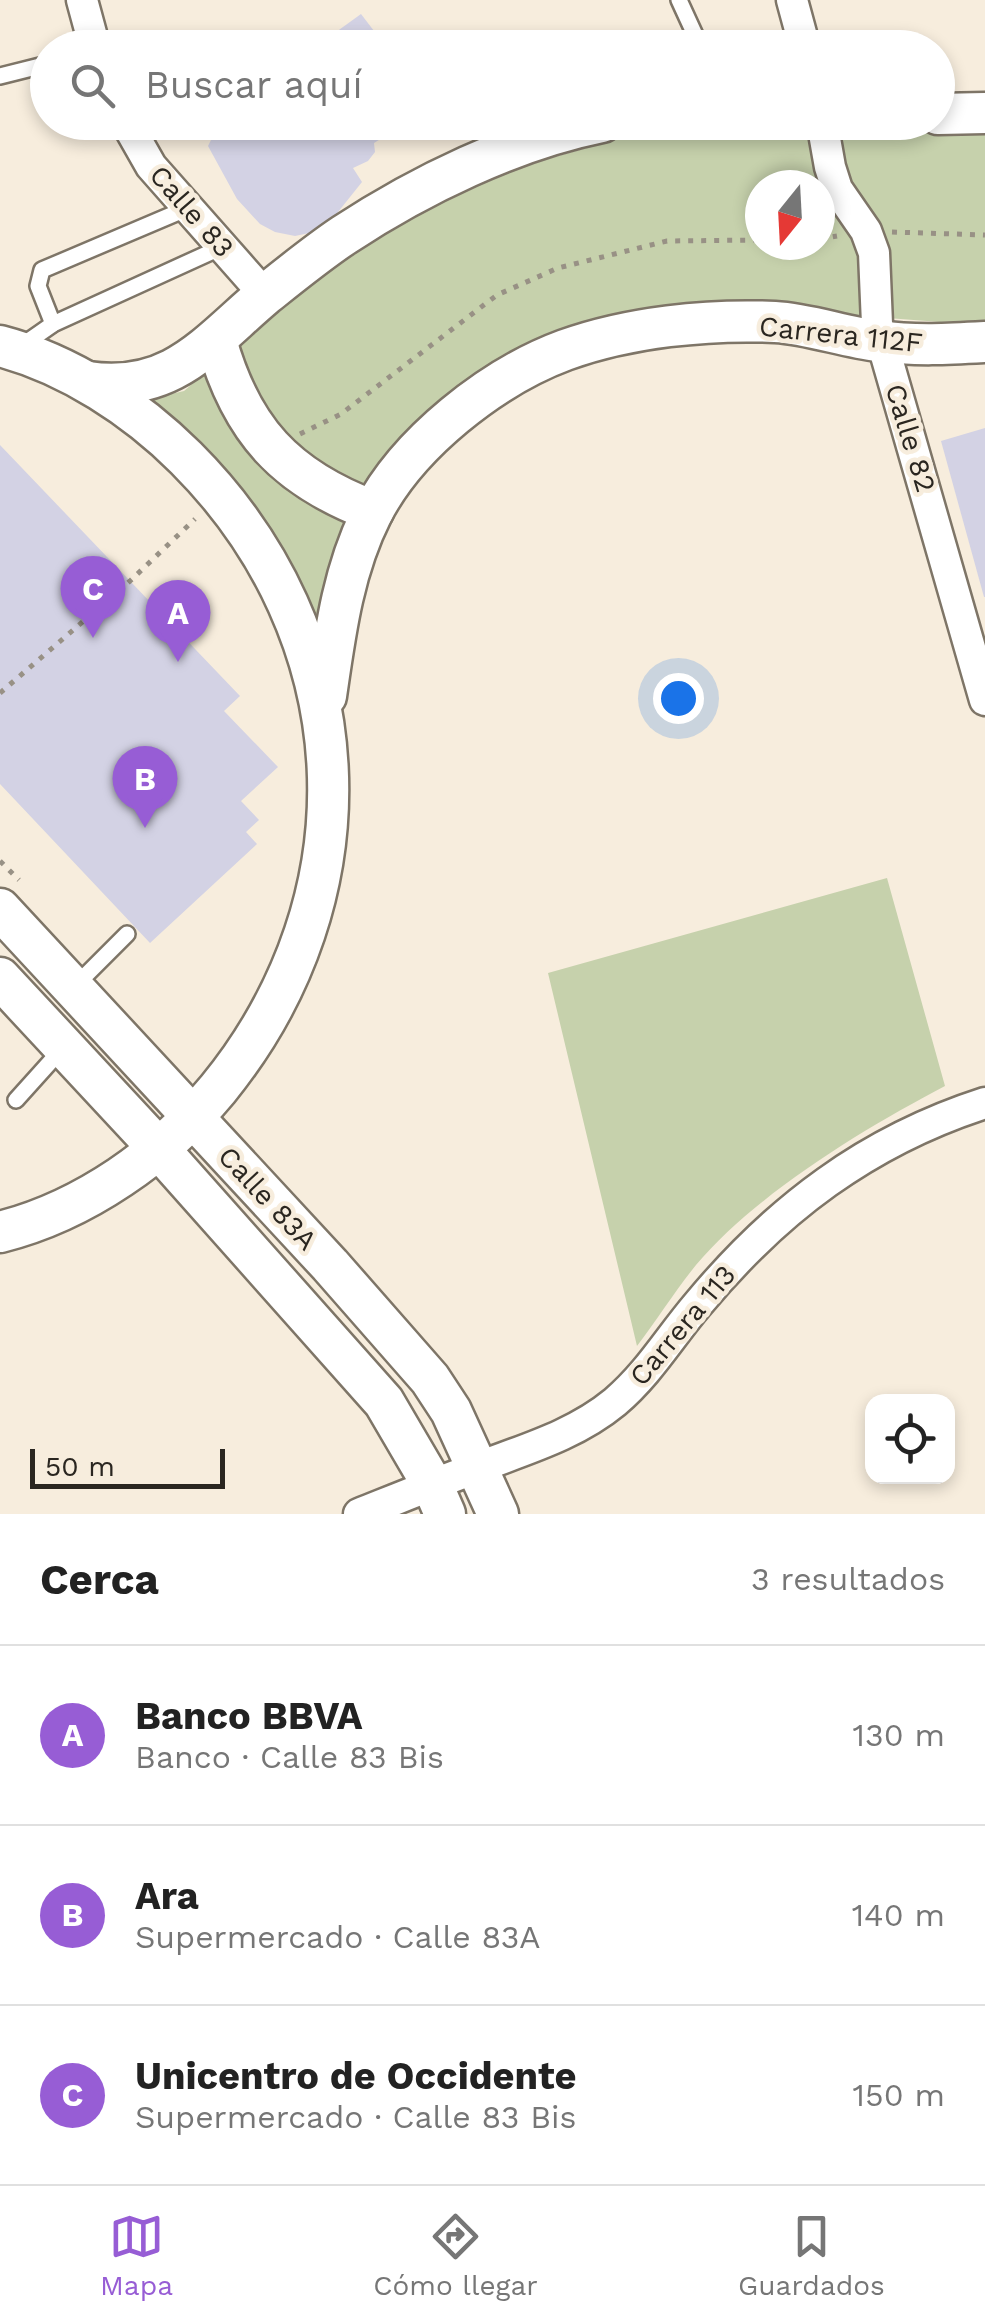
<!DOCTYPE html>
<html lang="es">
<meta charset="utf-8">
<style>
:root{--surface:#fff;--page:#f6f6f6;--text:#222;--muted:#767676;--line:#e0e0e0;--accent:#975dd5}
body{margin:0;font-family:"Work Sans",sans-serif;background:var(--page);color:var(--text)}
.controls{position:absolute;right:30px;bottom:30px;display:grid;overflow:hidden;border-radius:20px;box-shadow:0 5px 15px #0003}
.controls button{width:90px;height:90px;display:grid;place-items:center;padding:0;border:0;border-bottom:2px solid var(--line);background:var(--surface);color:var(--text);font:50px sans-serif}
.compass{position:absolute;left:745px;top:170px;width:90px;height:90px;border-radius:50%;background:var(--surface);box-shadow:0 5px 15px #0003;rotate:198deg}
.scale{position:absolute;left:30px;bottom:25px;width:195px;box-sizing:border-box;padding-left:10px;border:5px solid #2a2620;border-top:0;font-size:28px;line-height:35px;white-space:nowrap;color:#2a2620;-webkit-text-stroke:8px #f7eddd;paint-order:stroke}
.you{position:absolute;left:678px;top:698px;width:35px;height:35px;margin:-25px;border:8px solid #fff;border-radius:50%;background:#1a73e8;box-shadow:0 0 0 15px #1a73e833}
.badge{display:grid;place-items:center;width:65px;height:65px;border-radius:50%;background:var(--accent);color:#fff;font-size:32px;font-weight:700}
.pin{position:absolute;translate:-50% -82px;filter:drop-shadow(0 2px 5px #0008)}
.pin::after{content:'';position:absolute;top:52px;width:35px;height:30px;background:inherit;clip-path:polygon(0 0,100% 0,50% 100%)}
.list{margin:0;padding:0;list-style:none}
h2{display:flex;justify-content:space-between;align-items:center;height:130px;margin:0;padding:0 40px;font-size:42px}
h2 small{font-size:32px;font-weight:400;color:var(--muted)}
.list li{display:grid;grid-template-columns:65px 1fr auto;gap:30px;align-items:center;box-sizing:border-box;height:180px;padding:0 40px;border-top:2px solid var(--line)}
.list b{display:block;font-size:38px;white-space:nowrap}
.list p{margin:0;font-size:32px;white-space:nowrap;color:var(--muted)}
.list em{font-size:32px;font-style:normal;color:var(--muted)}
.icon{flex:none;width:55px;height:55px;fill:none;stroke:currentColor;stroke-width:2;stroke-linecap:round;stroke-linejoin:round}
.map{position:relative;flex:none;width:985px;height:1514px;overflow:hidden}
.search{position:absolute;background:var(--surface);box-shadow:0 5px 15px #0003;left:30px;right:30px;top:30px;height:110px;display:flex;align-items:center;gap:25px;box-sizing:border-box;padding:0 35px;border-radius:55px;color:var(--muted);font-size:38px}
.sheet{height:670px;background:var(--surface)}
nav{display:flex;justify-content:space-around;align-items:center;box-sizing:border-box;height:140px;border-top:2px solid var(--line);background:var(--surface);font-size:28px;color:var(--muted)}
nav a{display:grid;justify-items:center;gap:5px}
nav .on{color:var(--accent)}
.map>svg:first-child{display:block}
.green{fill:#c6d1ac;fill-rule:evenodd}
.building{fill:#d3d2e4}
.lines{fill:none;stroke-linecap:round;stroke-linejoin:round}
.service-casing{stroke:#7e7567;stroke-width:20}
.minor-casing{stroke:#7e7567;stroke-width:35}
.tertiary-casing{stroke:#7e7567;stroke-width:45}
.path{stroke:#989185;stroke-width:5;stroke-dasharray:5 8;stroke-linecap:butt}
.service{stroke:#fff;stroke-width:15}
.minor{stroke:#fff;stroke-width:30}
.tertiary{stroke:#fff;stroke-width:40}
.labels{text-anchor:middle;stroke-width:9;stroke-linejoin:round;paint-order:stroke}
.street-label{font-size:28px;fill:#2a2620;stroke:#f7eddd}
</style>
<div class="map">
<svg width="985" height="1514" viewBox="0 0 985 1514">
<rect width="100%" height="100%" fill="#f7eddd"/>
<!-- green -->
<g class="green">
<path d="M826 122 985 129V320L940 322 729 306 554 342 500 359 462 383 416 433 320 653C290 584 267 510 211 459 188 438 161 421 137 402L184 391 339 257 449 193 534 163 628 136 772 123ZM760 185H820V245H760Z"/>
<path d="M887 878 945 1086C863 1129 756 1194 696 1265 675 1291 657 1320 637 1346L548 973Z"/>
</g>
<!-- building -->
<g class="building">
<path d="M361 14 387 48H314Z"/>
<path d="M220 122H408L374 143 375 152 368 161 353 168 362 182 334 217 314 232 295 236 275 232 260 224 237 199 208 146Z"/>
<path d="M985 428V597H984L941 441Z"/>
<path d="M0 445 240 696 224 711 278 767 241 801 259 820 246 832 257 844 150 943 0 784Z"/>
</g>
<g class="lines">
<!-- service casing -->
<g class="service-casing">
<g id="service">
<path d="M679 0 701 48"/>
<path d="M0 76 48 64"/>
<path d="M53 324 38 286 42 270 188 208"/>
<path d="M20 347 53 324 222 247"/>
<path d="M73 988 127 934"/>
<path d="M16 1100 61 1050"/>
</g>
</g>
<!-- minor casing -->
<g class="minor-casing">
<g id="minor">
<path d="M82 0 95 48"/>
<path d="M792 0 805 48"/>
<path d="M126 122 151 166 265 295"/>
<path d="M822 122 830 167 837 189 866 231 874 253 877 324 985 700"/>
<path d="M359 1514C399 1498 438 1482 479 1467 526 1449 575 1435 615 1402 649 1373 669 1338 698 1304 777 1209 867 1141 985 1103"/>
</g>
</g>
<!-- tertiary casing -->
<g class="tertiary-casing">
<g id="tertiary">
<path d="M938 114 985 113"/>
<path d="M216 340C241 430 285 478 373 511"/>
<path d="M0 346C69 364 136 408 186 458 363 635 376 895 218 1089 163 1155 84 1211 0 1232"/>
<path d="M88 382C172 394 207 344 265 295 290 275 317 253 344 235 420 185 513 140 602 122"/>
<path d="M326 696C335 633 343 570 372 513 408 443 492 377 565 350 629 327 707 319 775 322 810 324 844 337 879 341 914 346 950 344 985 342"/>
<path d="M0 909 330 1265 430 1379 451 1411 498 1514"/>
<path d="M0 978 159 1149 384 1402 432 1484 445 1514"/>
</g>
</g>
<!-- path -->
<g class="path">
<path d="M892 232 985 235"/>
<path d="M820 239 837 236"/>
<path d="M300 434 341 414 497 295 558 268 667 241 760 240"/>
<path d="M0 693 130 581 195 519"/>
<path d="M0 861 19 880"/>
</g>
<!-- service -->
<use href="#service" class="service"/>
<!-- minor -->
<use href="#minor" class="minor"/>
<!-- tertiary -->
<use href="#tertiary" class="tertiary"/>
</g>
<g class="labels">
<!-- street labels -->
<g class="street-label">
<text transform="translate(192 211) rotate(49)" y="10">Calle 83</text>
<text transform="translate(841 334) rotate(6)" y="10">Carrera 112F</text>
<text transform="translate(911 438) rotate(73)" y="10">Calle 82</text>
<text transform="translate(268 1198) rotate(47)" y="10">Calle 83A</text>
<text transform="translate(682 1325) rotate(-50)" y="10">Carrera 113</text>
</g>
</g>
</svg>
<div class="controls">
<button><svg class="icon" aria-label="locate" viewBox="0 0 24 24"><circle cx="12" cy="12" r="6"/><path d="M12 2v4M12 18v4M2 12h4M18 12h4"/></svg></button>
</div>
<svg class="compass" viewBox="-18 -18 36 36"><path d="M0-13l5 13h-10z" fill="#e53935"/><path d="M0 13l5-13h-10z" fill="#767676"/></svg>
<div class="scale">50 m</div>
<div class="you"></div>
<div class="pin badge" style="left:178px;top:662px">A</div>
<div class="pin badge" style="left:145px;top:828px">B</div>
<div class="pin badge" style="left:93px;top:638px">C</div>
<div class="search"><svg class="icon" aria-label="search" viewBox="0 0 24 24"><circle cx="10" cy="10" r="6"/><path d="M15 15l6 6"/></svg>Buscar aquí</div>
</div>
<section class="sheet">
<h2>Cerca<small>3 resultados</small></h2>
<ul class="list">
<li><span class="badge">A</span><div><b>Banco BBVA</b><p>Banco · Calle 83 Bis</p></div><em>130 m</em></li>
<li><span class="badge">B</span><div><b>Ara</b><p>Supermercado · Calle 83A</p></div><em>140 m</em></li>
<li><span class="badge">C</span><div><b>Unicentro de Occidente</b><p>Supermercado · Calle 83 Bis</p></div><em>150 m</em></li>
</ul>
</section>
<nav>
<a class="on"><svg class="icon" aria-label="map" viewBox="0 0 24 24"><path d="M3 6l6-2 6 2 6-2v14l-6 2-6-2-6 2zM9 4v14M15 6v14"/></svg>Mapa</a>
<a><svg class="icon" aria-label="directions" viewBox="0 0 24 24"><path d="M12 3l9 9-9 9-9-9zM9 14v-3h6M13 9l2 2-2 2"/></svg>Cómo llegar</a>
<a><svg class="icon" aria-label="saved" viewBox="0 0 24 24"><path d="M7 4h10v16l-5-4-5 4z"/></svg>Guardados</a>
</nav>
